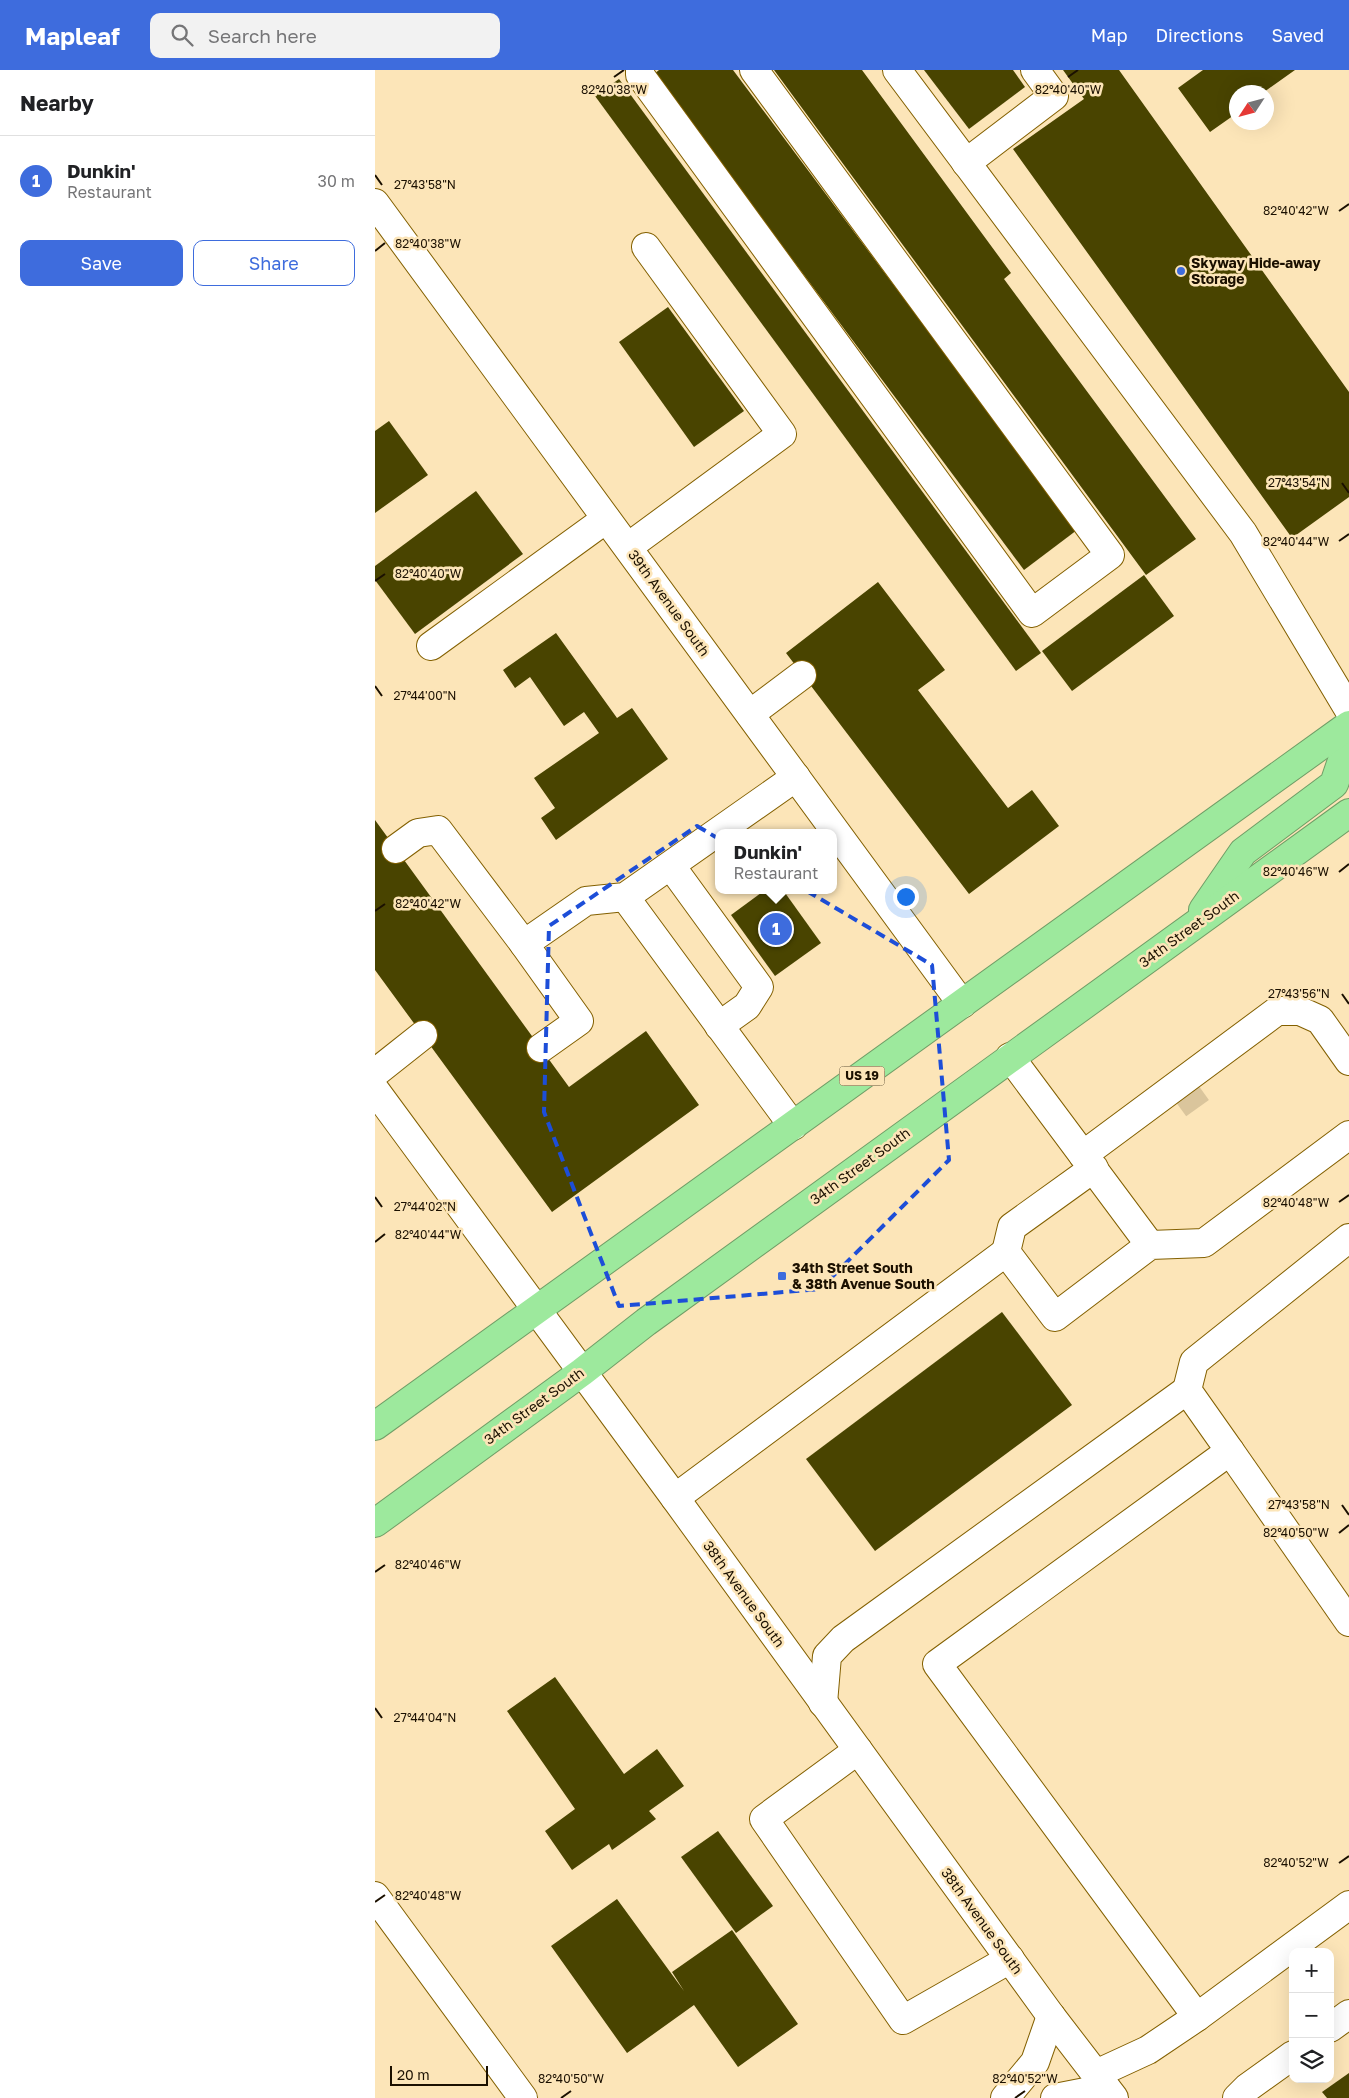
<!DOCTYPE html>
<meta charset="utf-8">
<style>
:root{--surface:#fff;--page:#f2f2f2;--text:#202124;--muted:#757577;--line:#e0e0e0;--accent:#3e6cdd}
body{margin:0;font-family:"Golos Text",sans-serif;background:var(--page);color:var(--text)}
.controls{position:absolute;right:15px;bottom:15px;display:grid;overflow:hidden;border-radius:10px;box-shadow:0 5px 20px #0002}
.controls button{width:45px;height:45px;display:grid;place-items:center;padding:0;border:0;border-bottom:1px solid var(--line);background:var(--surface);color:var(--text);font:25px sans-serif}
.compass{position:absolute;left:854px;top:15px;width:45px;height:45px;border-radius:50%;background:var(--surface);box-shadow:0 5px 20px #0002;rotate:234deg}
.scale{position:absolute;left:15px;bottom:12px;width:98px;box-sizing:border-box;padding-left:5px;border:2px solid #1b1000;border-top:0;font-size:14px;line-height:18px;white-space:nowrap;color:#1b1000;-webkit-text-stroke:4px #fce5b8;paint-order:stroke}
.you{position:absolute;left:530px;top:826px;width:18px;height:18px;margin:-12px;border:4px solid #fff;border-radius:50%;background:#1a73e8;box-shadow:0 0 0 8px #1a73e833}
.badge{display:grid;place-items:center;width:32px;height:32px;border-radius:50%;background:var(--accent);color:#fff;font-size:16px;font-weight:700}
.pin{position:absolute;translate:-50% -50%;border:2px solid #fff;box-shadow:0 1px 5px #0006}
.popup{position:absolute;left:340px;top:759px;width:122px;height:65px;box-sizing:border-box;display:grid;place-content:center;border-radius:10px;background:var(--surface);filter:drop-shadow(0 1px 4px #0005);font-size:16px;white-space:nowrap;color:var(--muted)}
.popup b{font-size:19px;color:var(--text)}
.popup::after{content:'';position:absolute;left:50%;top:100%;margin-left:-10px;border:10px solid transparent;border-top-color:var(--surface)}
.list{margin:0;padding:0;list-style:none}
h2{display:flex;justify-content:space-between;align-items:center;height:65px;margin:0;padding:0 20px;font-size:21px}
h2 small{font-size:16px;font-weight:400;color:var(--muted)}
.list li{display:grid;grid-template-columns:32px 1fr auto;gap:15px;align-items:center;box-sizing:border-box;height:90px;padding:0 20px;border-top:1px solid var(--line)}
.list b{display:block;font-size:19px;white-space:nowrap}
.list p{margin:0;font-size:16px;white-space:nowrap;color:var(--muted)}
.list em{font-size:16px;font-style:normal;color:var(--muted)}
.actions{display:flex;gap:10px;padding:15px 20px}
.actions a{flex:1;padding:11px 0;border:1px solid var(--accent);border-radius:10px;text-align:center;font-size:18px;color:var(--accent)}
.actions .main{background:var(--accent);color:#fff}
.icon{flex:none;width:28px;height:28px;fill:none;stroke:currentColor;stroke-width:2;stroke-linecap:round;stroke-linejoin:round}
.map{position:relative;flex:none;width:974px;height:2028px;overflow:hidden}
header{display:flex;align-items:center;gap:30px;box-sizing:border-box;height:70px;padding:0 25px;background:var(--accent);color:#fff}
header strong{font-size:24px}
nav{display:flex;gap:28px;margin-inline-start:auto;font-size:18px}
.search{width:350px;height:45px;background:var(--page);display:flex;align-items:center;gap:12px;box-sizing:border-box;padding:0 18px;border-radius:10px;color:var(--muted);font-size:19px}
main{display:flex}
aside{flex:1;background:var(--surface)}
.map>svg:first-child{display:block}
.building{fill:#494400}
.lines{fill:none;stroke-linecap:round;stroke-linejoin:round}
.minor-tunnel{stroke:#dac59c;stroke-width:28;stroke-dasharray:28 14;stroke-linecap:butt}
.minor-casing{stroke:#836000;stroke-width:30}
.highway-casing{stroke:#709d66;stroke-width:30}
.minor{stroke:#fff;stroke-width:28}
.highway{stroke:#9de99d;stroke-width:28}
.marked{fill:none;stroke:#1d4ed8;stroke-width:4;stroke-dasharray:10 6;stroke-linejoin:round}
.ticks{fill:none;stroke:#1b1000;stroke-width:2}
.poi-dot{fill:#3e6cdd;stroke:#fce5b8;stroke-width:2}
.labels{text-anchor:middle;stroke-width:5;stroke-linejoin:round;paint-order:stroke}
.shield{fill:#fce5b8;stroke:#5e5037;stroke-width:1}
.shield-label{font-size:12px;font-weight:bold;fill:#1b1000}
.poi-label{font-size:14px;font-weight:bold;fill:#1b1000;stroke:#fce5b8;text-anchor:start}
.street-label{font-size:14px;fill:#1b1000;stroke:#fce5b8}
.ticks-label{font-size:12px;text-anchor:middle;fill:#1b1000;stroke:#fce5b8;stroke-width:5;stroke-linejoin:round;paint-order:stroke}
</style>
<header>
<strong>Mapleaf</strong>
<div class="search"><svg class="icon" aria-label="search" viewBox="0 0 24 24"><circle cx="10" cy="10" r="6"/><path d="M15 15l6 6"/></svg>Search here</div>
<nav><a>Map</a><a>Directions</a><a>Saved</a></nav>
</header>
<main>
<aside>
<h2>Nearby<small></small></h2>
<ul class="list">
<li><span class="badge">1</span><div><b>Dunkin'</b><p>Restaurant</p></div><em>30 m</em></li>
</ul>
<div class="actions"><a class="main">Save</a><a>Share</a></div>
</aside>
<div class="map">
<svg width="974" height="2028" viewBox="0 0 974 2028">
<rect width="100%" height="100%" fill="#fce5b8"/>
<!-- building -->
<g class="building">
<path d="M284 0H358L702 460 649 500 279 4Z"/>
<path d="M399 0H487L636 203 629 209 821 469 771 505Z"/>
<path d="M549 0H638L650 17 594 59Z"/>
<path d="M688 0H744L974 322V427L917 468 638 79 709 29Z"/>
<path d="M828 0H920L889 22H862V43L835 62 803 18Z"/>
<path d="M244 9 666 583 641 601 220 26Z"/>
<path d="M293 237 369 341 319 377 244 272Z"/>
<path d="M14 351 53 405 0 443V361Z"/>
<path d="M101 421 148 484 40 564 0 510V496Z"/>
<path d="M769 505 799 546 697 621 667 581Z"/>
<path d="M503 512 570 600 543 620 633 738 657 720 684 756 594 824 411 583Z"/>
<path d="M181 563 242 648 257 638 293 689 181 770 166 748 180 738 159 708 224 663 209 642 189 656 155 607 140 618 128 600Z"/>
<path d="M0 750 194 1017 271 961 324 1035 177 1142 0 900Z"/>
<path d="M390 820H408L446 873 400 906 356 845Z"/>
<path d="M627 1242 697 1335 500 1481 431 1389Z"/>
<path d="M180 1607 249 1704 282 1679 309 1716 274 1741 281 1749 237 1780 234 1774 197 1800 170 1761 200 1739 132 1641Z"/>
<path d="M343 1761 398 1836 361 1863 306 1787Z"/>
<path d="M242 1829 309 1921 297 1902 357 1860 423 1954 363 1997 319 1935 252 1983 176 1876Z"/>
<path d="M974 2003V2028H952L947 2022Z"/>
</g>
<g class="lines">
<!-- minor-tunnel -->
<path class="minor-tunnel" d="M803 1035 828 1017"/>
<!-- minor casing -->
<g class="minor-casing">
<g id="minor">
<path d="M265 0V5L657 543 735 485 379 0"/>
<path d="M522 0 868 463 974 640"/>
<path d="M591 93 679 26 660 0"/>
<path d="M0 133 587 934"/>
<path d="M253 477 407 364 271 177"/>
<path d="M56 576 231 449"/>
<path d="M375 644 427 605"/>
<path d="M21 779 43 763 63 760 149 874 211 831 250 827 421 707"/>
<path d="M296 796 384 917 372 936 344 956"/>
<path d="M250 827 418 1056"/>
<path d="M149 874 204 951 166 978"/>
<path d="M635 987 775 1175"/>
<path d="M0 1003 48 965"/>
<path d="M0 1020 300 1428 676 1946 739 2028"/>
<path d="M708 1085 902 941H925L945 950 974 991"/>
<path d="M719 1098 637 1157 631 1182 680 1247 775 1175 829 1173 974 1065"/>
<path d="M855 1381 974 1552"/>
<path d="M300 1428 631 1182"/>
<path d="M448 1633 452 1586 468 1569 812 1320"/>
<path d="M483 1680 389 1749 528 1950 635 1889"/>
<path d="M0 1826 148 2028"/>
<path d="M822 1947 974 1835"/>
<path d="M955 1958 974 1944"/>
<path d="M721 2004 773 1980 822 1947 562 1594 855 1381 812 1320 819 1292 974 1168"/>
<path d="M630 2028 660 1992 676 1946"/>
<path d="M680 2028 731 2018"/>
<path d="M862 2028 872 2018 918 1985"/>
</g>
</g>
<!-- highway casing -->
<g class="highway-casing">
<g id="highway">
<path d="M828 840 868 782 959 714 974 670"/>
<path d="M0 1356 974 655"/>
<path d="M0 1453 207 1302 271 1252 974 743"/>
</g>
</g>
<!-- minor -->
<use href="#minor" class="minor"/>
<!-- highway -->
<use href="#highway" class="highway"/>
</g>
<!-- marked area -->
<path class="marked" d="M322 756 557 895 574 1090 445 1219 244 1236 169 1042 174 856Z"/>
<!-- ticks -->
<path class="ticks" d="M239 7 249 0M693 7 703 0M0 105 7 115M964 141 974 134M0 181 10 173M967 413 974 423M964 471 974 464M0 511 10 504M0 616 7 626M964 802 974 794M0 841 10 834M967 924 974 934M0 1127 7 1137M964 1132 974 1125M0 1172 10 1164M967 1435 974 1445M964 1463 974 1455M0 1502 10 1495M0 1638 7 1648M964 1793 974 1786M0 1832 10 1825M186 2028 196 2021M640 2028 650 2021"/>
<!-- markers -->
<g class="poi-dot">
<circle cx="806" cy="201" r="5"/>
<rect x="402" y="1201" width="10" height="10" rx="2.5"/>
</g>
<g class="labels">
<!-- shield labels -->
<rect class="shield" x="464.5" y="996.5" width="45" height="19" rx="4"/>
<g class="shield-label">
<text x="487" y="1010">US 19</text>
</g>
<!-- poi labels -->
<g class="poi-label">
<text x="816" y="198">Skyway Hide-away<tspan x="816" dy="16">Storage</tspan></text>
<text x="417" y="1203">34th Street South<tspan x="417" dy="16">&amp; 38th Avenue South</tspan></text>
</g>
<!-- street labels -->
<g class="street-label">
<text transform="translate(294 533) rotate(54)" y="5">39th Avenue South</text>
<text transform="translate(814 859) rotate(-36)" y="5">34th Street South</text>
<text transform="translate(485 1096) rotate(-36)" y="5">34th Street South</text>
<text transform="translate(159 1336) rotate(-36)" y="5">34th Street South</text>
<text transform="translate(369 1524) rotate(54)" y="5">38th Avenue South</text>
<text transform="translate(607 1851) rotate(54)" y="5">38th Avenue South</text>
</g>
</g>
<g class="ticks-label">
<text x="239" y="24">82°40'38"W</text>
<text x="693" y="24">82°40'40"W</text>
<text x="50" y="119">27°43'58"N</text>
<text x="921" y="145">82°40'42"W</text>
<text x="53" y="178">82°40'38"W</text>
<text x="924" y="417">27°43'54"N</text>
<text x="921" y="476">82°40'44"W</text>
<text x="53" y="508">82°40'40"W</text>
<text x="50" y="630">27°44'00"N</text>
<text x="921" y="806">82°40'46"W</text>
<text x="53" y="838">82°40'42"W</text>
<text x="924" y="928">27°43'56"N</text>
<text x="921" y="1137">82°40'48"W</text>
<text x="50" y="1141">27°44'02"N</text>
<text x="53" y="1169">82°40'44"W</text>
<text x="924" y="1439">27°43'58"N</text>
<text x="921" y="1467">82°40'50"W</text>
<text x="53" y="1499">82°40'46"W</text>
<text x="50" y="1652">27°44'04"N</text>
<text x="921" y="1797">82°40'52"W</text>
<text x="53" y="1830">82°40'48"W</text>
<text x="196" y="2013">82°40'50"W</text>
<text x="650" y="2013">82°40'52"W</text>
</g>
</svg>
<div class="controls">
<button>+</button>
<button>−</button>
<button><svg class="icon" aria-label="layers" viewBox="0 0 24 24"><path d="M12 4l9 5-9 5-9-5zM3 14l9 5 9-5"/></svg></button>
</div>
<svg class="compass" viewBox="-18 -18 36 36"><path d="M0-13l5 13h-10z" fill="#e53935"/><path d="M0 13l5-13h-10z" fill="#757577"/></svg>
<div class="scale">20 m</div>
<div class="you"></div>
<div class="pin badge" style="left:401px;top:859px">1</div>
<div class="popup"><b>Dunkin'</b>Restaurant</div>
</div>
</main>
